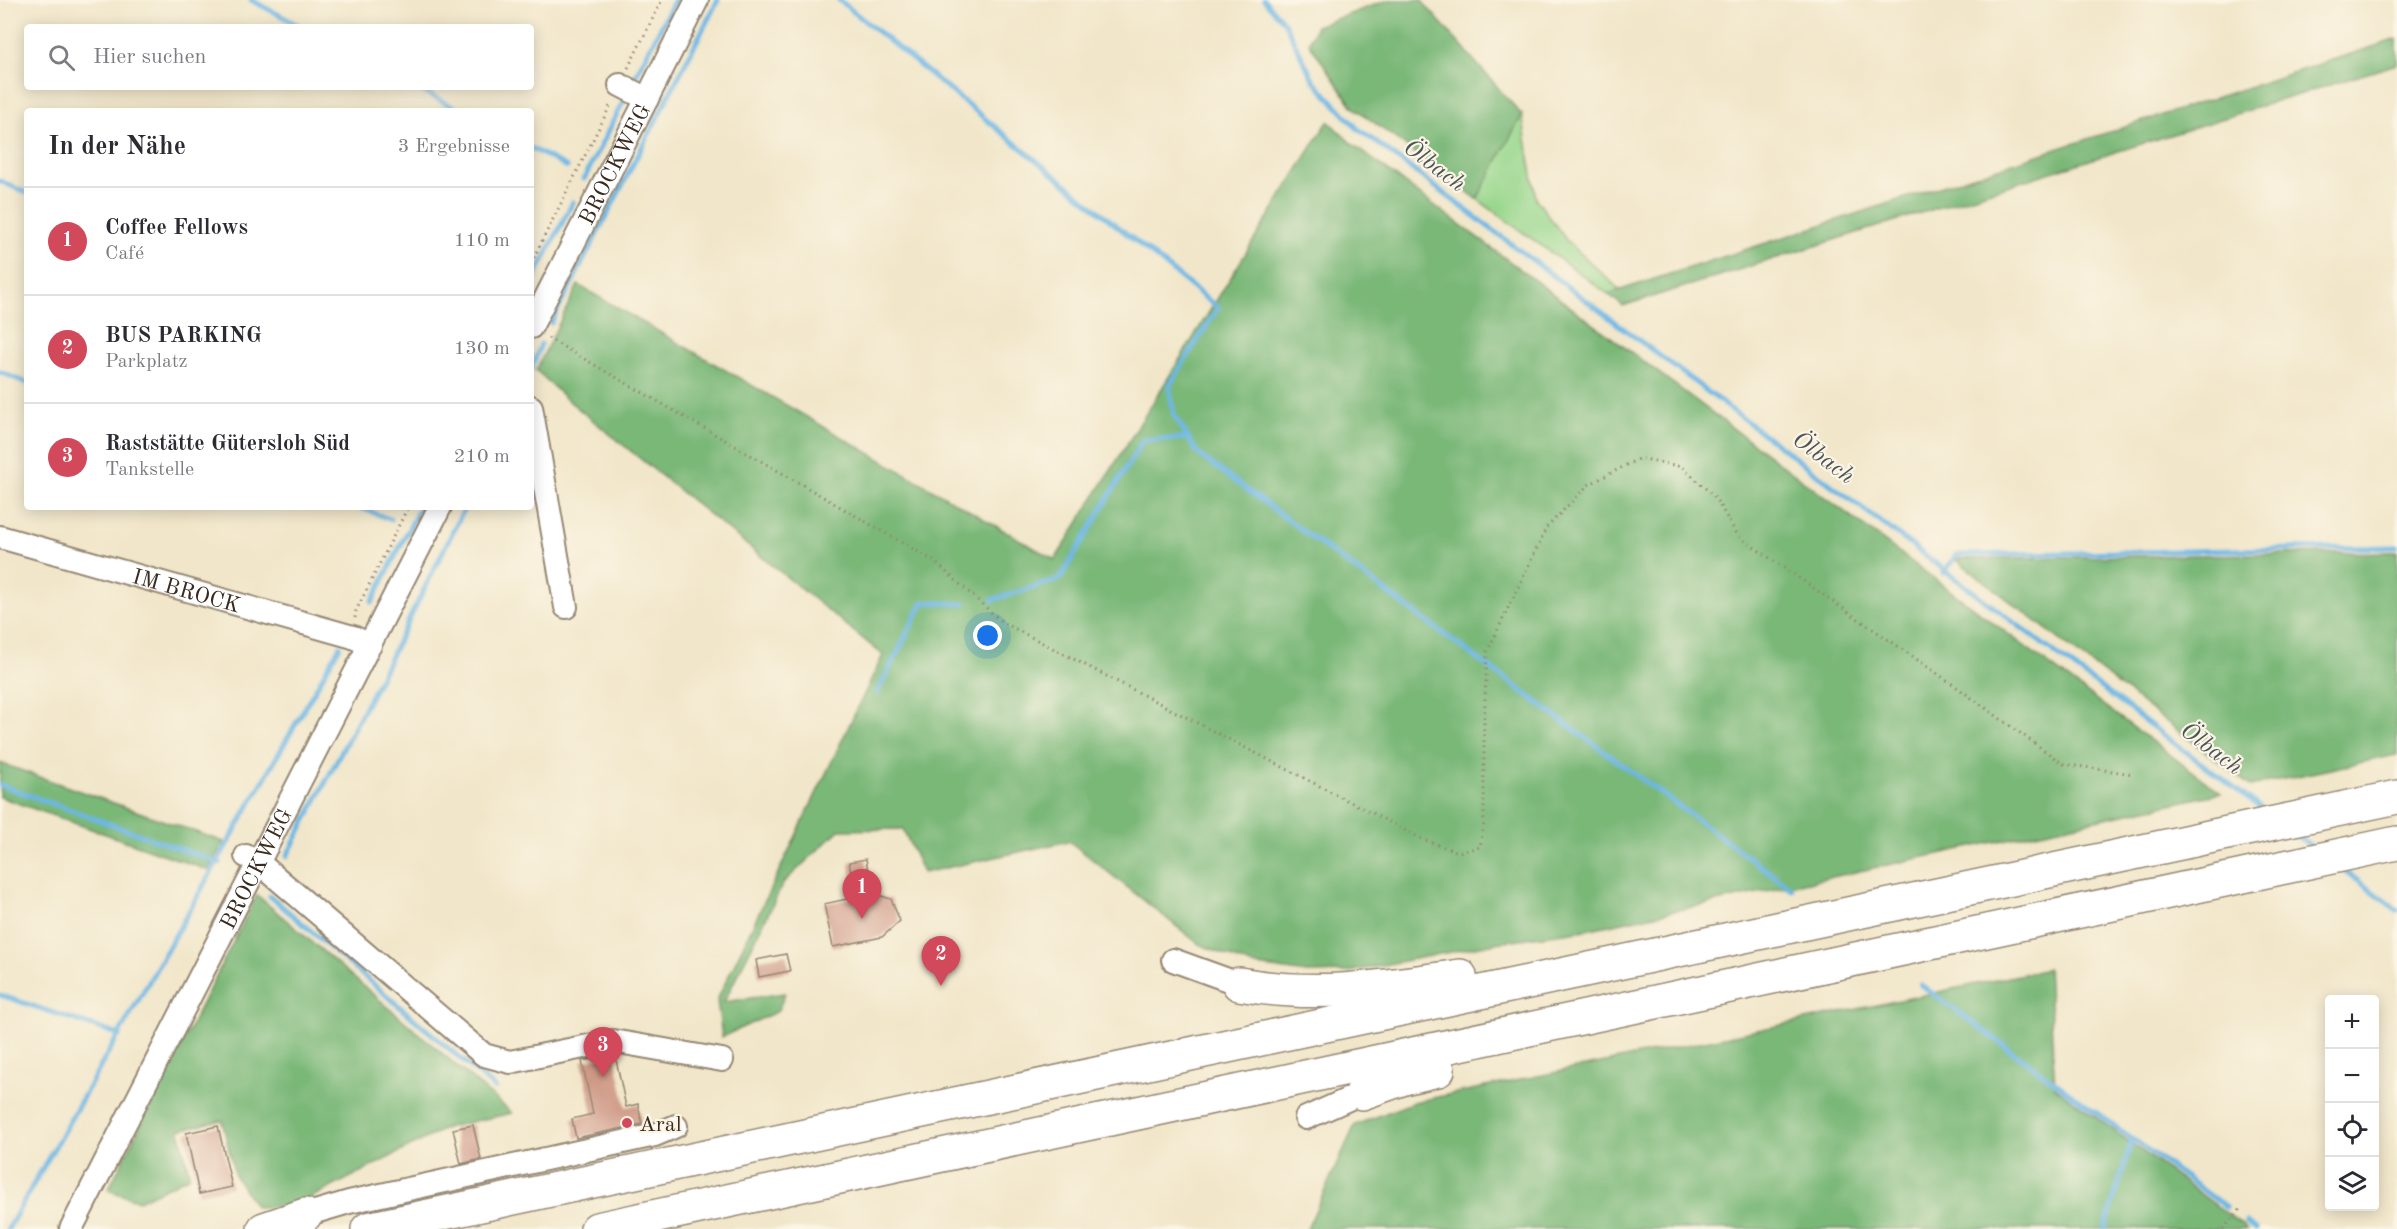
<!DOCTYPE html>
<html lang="de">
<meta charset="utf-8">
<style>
:root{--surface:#fff;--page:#f7f7f7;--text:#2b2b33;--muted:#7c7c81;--line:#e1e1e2;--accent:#d1495b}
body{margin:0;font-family:"Old Standard TT",serif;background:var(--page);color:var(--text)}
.controls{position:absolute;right:18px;bottom:18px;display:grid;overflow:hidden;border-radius:6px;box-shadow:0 3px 15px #0003}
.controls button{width:54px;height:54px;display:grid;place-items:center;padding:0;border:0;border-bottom:2px solid var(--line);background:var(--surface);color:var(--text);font:30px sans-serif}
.you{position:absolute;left:988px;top:636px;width:21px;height:21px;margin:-15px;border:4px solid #fff;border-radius:50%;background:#1a73e8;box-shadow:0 0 0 9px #1a73e833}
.badge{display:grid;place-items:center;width:39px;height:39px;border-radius:50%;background:var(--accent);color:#fff;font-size:20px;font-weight:700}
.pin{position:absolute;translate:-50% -50px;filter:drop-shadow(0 2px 3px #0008)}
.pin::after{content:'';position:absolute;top:32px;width:21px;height:18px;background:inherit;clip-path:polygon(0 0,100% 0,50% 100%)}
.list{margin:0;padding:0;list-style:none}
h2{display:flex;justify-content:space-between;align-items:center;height:78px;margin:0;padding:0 24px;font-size:26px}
h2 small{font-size:20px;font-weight:400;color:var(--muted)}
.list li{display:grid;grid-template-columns:39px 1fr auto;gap:18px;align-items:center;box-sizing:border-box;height:108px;padding:0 24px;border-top:2px solid var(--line)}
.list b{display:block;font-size:22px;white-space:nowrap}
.list p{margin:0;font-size:20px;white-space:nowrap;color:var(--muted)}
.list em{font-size:20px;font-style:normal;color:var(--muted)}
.icon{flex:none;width:33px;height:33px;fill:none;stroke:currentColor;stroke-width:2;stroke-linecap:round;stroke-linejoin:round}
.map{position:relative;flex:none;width:2397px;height:1229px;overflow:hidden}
.search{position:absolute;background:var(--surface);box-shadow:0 3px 15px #0003;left:24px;top:24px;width:510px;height:66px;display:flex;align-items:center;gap:15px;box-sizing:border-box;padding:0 21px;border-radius:6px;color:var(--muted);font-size:22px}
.panel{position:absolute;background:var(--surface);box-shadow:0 3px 15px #0003;left:24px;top:108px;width:510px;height:402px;border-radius:6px}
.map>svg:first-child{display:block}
.green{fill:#98d78d;stroke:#6a8056;stroke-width:1.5}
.forest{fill:#7ab878;stroke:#5a714b;stroke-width:1.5}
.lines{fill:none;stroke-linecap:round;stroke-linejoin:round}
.stream{stroke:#6db7e5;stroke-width:5}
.building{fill:#cf9986}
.minor-casing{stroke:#968874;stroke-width:26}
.highway-casing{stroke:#968874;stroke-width:36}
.path{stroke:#968874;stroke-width:3;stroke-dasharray:1.5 4.5;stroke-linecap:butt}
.minor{stroke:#fff;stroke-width:22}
.highway{stroke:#fff;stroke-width:33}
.poi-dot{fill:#d1495b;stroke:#fcf5e5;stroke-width:2}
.labels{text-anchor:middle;stroke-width:4.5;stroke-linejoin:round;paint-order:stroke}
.street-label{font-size:22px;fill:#3b2a1e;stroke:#fcf5e5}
.poi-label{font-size:22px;fill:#3b2a1e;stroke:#fcf5e5;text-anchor:start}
.water-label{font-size:24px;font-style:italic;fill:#4a545a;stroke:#fcf5e5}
</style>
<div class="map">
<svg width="2397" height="1229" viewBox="0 0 2397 1229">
<rect width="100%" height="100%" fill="#fcf5e5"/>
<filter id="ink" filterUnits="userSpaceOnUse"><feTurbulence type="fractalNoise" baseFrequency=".0167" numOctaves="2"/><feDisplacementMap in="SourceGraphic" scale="12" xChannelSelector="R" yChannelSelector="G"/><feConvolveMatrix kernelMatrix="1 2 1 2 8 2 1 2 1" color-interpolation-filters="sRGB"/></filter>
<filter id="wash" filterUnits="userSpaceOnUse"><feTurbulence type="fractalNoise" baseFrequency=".008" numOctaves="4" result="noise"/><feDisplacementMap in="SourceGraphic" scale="24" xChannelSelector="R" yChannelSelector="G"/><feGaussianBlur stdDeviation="1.35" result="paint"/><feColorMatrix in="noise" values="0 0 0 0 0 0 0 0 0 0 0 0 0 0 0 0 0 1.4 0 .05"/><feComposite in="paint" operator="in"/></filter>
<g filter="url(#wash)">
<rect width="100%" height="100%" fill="#f1e6c9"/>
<!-- green -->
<path class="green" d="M1522 115 1536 199 1567 241 1620 290 1608 294 1477 199Z"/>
<!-- forest -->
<g class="forest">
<path d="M1388 0H1421L1522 115 1477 199 1353 107 1309 43 1316 26Z"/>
<path d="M2397 39V64L1623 306 1608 294Z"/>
<path d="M1328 121 1351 143 2221 793 1586 930 1506 941 1348 972 1307 973 1251 965 1199 944 1069 841 923 873 903 829 839 830 784 882 724 1002 785 993 778 1011 722 1037 717 1000 883 655 564 397 536 370 578 285 1055 560Z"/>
<path d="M2397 552V755L2250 786 1955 559Z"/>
<path d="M0 763 224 842 208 870 0 797Z"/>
<path d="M257 895 512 1113 448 1127 295 1206 256 1207 235 1176 222 1120 179 1130 190 1176 139 1201 108 1190Z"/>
<path d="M2048 969 2055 1087 2248 1229H1307L1355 1125 1414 1102Z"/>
</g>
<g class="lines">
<!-- stream -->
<g class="stream">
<path d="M251 0 302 27"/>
<path d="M839 0 1218 308 1169 386 1174 415 1198 454 1792 889"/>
<path d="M1264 0 1284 22 1314 81 1357 128 2266 812"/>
<path d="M635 77 675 0"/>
<path d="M415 87 461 111"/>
<path d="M531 148 567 167"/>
<path d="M584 179 623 102"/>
<path d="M0 181 27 193"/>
<path d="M531 284 573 202"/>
<path d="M551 323 718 0"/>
<path d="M531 370 541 344"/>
<path d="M0 372 27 383"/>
<path d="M358 507 390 519"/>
<path d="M1944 573 1956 555 2397 547"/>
<path d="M992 600 1060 579 1143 440 1188 438"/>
<path d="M372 602 420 507"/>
<path d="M877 693 923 602 964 604"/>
<path d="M0 785 220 863"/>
<path d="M2292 832 2314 848"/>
<path d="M287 856 380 678 465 507"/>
<path d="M2341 868 2397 910"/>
<path d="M270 896 495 1088"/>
<path d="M1921 985 2226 1207"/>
<path d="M0 995 120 1035"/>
<path d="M2246 1222 2256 1229"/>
<path d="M8 1229 340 646"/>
<path d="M2105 1229 2132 1139"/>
</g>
</g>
<g id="blocks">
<!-- building -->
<g class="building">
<path d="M866 859 872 893 891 899 900 921 882 937 833 947 824 904 856 897 849 862Z"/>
<path d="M786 954 790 971 759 977 756 960Z"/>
<path d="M615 1055 626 1107 638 1104 642 1124 576 1138 572 1119 593 1114 582 1061Z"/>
<path d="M473 1125 481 1159 461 1164 453 1129Z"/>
<path d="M218 1126 232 1187 199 1194 186 1133Z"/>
</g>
</g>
</g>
<g filter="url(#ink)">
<use href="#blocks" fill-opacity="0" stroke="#968874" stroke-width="1.5"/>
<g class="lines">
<!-- minor casing -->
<g class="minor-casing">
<g id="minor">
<path d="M620 85 647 99"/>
<path id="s1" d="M531 327 697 0"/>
<path d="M531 407 566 607"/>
<path id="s2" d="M0 537 353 637 370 645"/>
<path d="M246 856 258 862 484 1055 510 1062 613 1041 722 1060"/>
<path d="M1173 960 1239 984"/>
<path d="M1306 1118 1362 1093"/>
<path d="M305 1215 349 1202 655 1135 676 1126"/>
<path id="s3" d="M71 1229 440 507"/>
</g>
</g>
<!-- highway casing -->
<g class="highway-casing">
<g id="highway">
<path d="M1239 984C1315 998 1384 987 1460 976"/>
<path d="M1362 1093 1404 1078 1438 1070"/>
<path d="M264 1229 305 1215"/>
<path d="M368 1229 2397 797"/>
<path d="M597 1229 2397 843"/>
</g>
</g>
<!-- path -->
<g class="path">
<path d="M628 68 662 0"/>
<path d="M531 263 611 104"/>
<path d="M548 338 934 561 1002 622 1424 840 1459 852 1480 847 1484 823V723L1487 652 1547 527 1588 485 1640 458 1682 467 1714 496 1738 536 1951 683 2063 764 2133 774"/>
<path d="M355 618 356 611 408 507"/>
<path d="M2223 1229 2241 1208"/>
</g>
<!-- minor -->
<use href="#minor" class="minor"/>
<!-- highway -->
<use href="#highway" class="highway"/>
</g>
</g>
<!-- markers -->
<circle class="poi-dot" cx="627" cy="1123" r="6"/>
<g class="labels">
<!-- street labels -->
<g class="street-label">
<text dy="8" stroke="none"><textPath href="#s1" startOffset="183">BROCKWEG</textPath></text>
<text dy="8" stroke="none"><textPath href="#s2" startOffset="194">IM BROCK</textPath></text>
<text dy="8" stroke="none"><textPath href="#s3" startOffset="405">BROCKWEG</textPath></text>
</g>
<!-- poi labels -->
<g class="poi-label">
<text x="639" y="1131">Aral</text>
</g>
<!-- water labels -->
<g class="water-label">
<text transform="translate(1435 165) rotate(37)" y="8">Ölbach</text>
<text transform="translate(1824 457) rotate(37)" y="8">Ölbach</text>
<text transform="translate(2212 748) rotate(37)" y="8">Ölbach</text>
</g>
</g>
</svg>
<div class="controls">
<button>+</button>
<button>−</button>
<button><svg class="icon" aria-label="locate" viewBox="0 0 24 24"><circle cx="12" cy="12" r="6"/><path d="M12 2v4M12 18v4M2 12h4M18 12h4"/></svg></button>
<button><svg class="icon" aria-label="layers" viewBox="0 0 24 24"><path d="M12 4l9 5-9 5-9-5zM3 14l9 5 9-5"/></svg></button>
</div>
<div class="you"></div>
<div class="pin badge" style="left:862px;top:919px">1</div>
<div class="pin badge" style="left:941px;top:986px">2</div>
<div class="pin badge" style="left:603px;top:1077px">3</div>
<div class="search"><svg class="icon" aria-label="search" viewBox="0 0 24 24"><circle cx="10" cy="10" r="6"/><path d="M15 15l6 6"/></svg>Hier suchen</div>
<section class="panel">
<h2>In der Nähe<small>3 Ergebnisse</small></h2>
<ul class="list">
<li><span class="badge">1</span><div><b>Coffee Fellows</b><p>Café</p></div><em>110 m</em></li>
<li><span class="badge">2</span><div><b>BUS PARKING</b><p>Parkplatz</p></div><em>130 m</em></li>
<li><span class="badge">3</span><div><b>Raststätte Gütersloh Süd</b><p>Tankstelle</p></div><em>210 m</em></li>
</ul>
</section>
</div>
